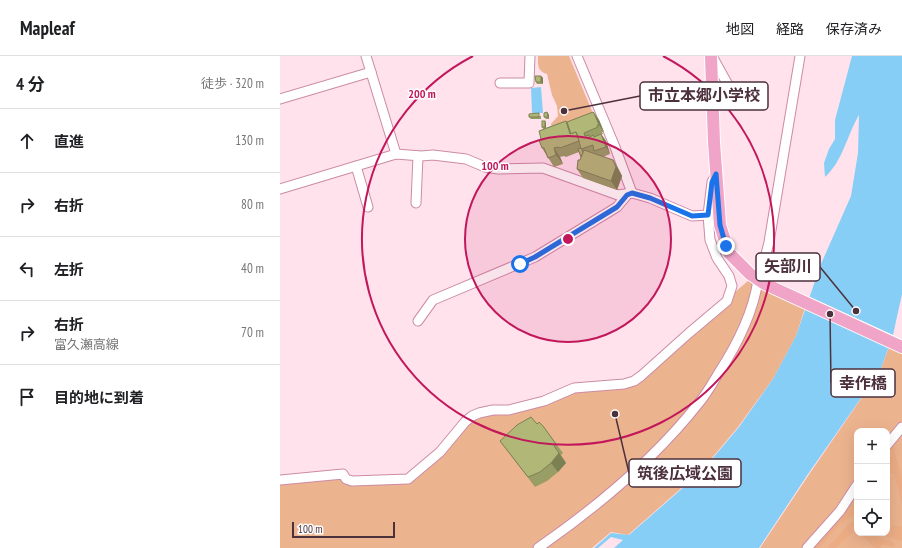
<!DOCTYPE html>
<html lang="ja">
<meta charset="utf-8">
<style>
:root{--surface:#fff;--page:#f6f6f6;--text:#202124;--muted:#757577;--line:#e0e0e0}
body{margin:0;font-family:"PT Sans Narrow","Noto Sans JP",sans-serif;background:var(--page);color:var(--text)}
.controls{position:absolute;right:12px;bottom:12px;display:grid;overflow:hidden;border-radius:8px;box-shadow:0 4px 16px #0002}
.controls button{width:36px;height:36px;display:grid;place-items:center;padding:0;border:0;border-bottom:1px solid var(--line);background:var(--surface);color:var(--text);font:20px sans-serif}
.scale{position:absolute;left:12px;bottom:10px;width:103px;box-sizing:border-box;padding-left:4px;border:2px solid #4c313c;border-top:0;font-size:11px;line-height:14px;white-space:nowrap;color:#4c313c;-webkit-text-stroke:3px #fff;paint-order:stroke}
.stop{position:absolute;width:12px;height:12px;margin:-9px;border:3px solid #1a73e8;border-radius:50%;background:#fff}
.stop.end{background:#1a73e8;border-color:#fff;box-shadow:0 1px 4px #0008}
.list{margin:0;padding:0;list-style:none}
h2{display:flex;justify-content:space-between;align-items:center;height:52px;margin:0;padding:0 16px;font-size:17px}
h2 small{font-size:13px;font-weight:400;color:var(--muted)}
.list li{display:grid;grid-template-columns:26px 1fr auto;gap:12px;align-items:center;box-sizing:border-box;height:64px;padding:0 16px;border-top:1px solid var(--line)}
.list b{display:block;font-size:15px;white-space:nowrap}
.list p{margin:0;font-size:13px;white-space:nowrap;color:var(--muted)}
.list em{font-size:13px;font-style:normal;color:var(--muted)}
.icon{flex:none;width:22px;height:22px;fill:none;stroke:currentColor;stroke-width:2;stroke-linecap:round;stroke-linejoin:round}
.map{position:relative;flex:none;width:622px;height:492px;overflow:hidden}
header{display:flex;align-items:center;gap:24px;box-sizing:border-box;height:56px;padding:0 20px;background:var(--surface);border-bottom:1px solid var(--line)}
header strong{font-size:19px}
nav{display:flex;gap:22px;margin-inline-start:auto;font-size:14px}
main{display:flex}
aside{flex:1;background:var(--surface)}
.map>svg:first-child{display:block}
.green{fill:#ecb38f;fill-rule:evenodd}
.forest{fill:#ecad85}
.water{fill:#86cef5}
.pier{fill:#ffe2ec}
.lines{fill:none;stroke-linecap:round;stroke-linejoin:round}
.minor-casing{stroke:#cc8ba6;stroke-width:11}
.major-casing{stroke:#fff;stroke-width:14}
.minor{stroke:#fff;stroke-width:9}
.major{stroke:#f0a4c7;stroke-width:12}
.wall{fill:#989e66}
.shaded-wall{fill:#7c8153}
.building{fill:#b1b877;stroke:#7c8153}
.route{stroke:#1a73e8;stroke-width:5}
.ring{fill:none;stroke:#c2185b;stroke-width:2}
.centre{fill:#c2185b;stroke:#fff;stroke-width:2}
.ring-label{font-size:12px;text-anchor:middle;font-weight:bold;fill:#c2185b;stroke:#fff;stroke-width:3;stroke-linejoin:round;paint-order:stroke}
.leader{fill:none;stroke:#4c313c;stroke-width:1.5}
.callout-dot{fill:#4c313c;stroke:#fff;stroke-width:1.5}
.callout{fill:#fff;stroke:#4c313c;stroke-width:1.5}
.callout-label{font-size:16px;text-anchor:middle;font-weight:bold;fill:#4c313c}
</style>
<header>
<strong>Mapleaf</strong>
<nav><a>地図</a><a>経路</a><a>保存済み</a></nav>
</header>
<main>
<aside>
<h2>4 分<small>徒歩 · 320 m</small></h2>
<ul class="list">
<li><svg class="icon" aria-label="ahead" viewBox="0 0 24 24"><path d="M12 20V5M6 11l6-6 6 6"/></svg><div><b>直進</b></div><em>130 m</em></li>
<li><svg class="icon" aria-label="right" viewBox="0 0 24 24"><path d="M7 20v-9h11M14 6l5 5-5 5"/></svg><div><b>右折</b></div><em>80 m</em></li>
<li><svg class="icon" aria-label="left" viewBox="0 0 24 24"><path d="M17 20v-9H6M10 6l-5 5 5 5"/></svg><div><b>左折</b></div><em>40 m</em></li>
<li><svg class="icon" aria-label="right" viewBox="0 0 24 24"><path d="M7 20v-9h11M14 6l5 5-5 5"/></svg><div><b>右折</b><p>富久瀬高線</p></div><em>70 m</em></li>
<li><svg class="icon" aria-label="arrive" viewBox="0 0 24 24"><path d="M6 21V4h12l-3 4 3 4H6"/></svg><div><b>目的地に到着</b></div></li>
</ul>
</aside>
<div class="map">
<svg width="622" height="492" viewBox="0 0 622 492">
<rect width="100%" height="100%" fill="#ffe2ec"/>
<!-- green -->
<g class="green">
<path d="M258 0H289L315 62 273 76 271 68 278 60 277 50 272 39 267 18C257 15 258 9 258 0Z"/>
<path d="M469 224 525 252 516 280 493 323 458 371 422 414 348 479 331 476 312 492H0V426L60 420 125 425 188 365 233 350 312 330 356 322Z"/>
<path d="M610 288 622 294V492H480L530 417 600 315ZM577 375H607V477H577Z"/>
</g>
<!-- forest -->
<g class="forest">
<path d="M613 389 615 391V397L622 422V448L614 417 607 418V394Z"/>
<path d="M577 435V460L575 458 561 467 539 492H533L555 468Z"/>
<path d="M576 465H577V475L576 474 567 481 556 492H547L570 467Z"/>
<path d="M607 469 622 471V485C613 482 604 481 596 477H607Z"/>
<path d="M579 477H590L604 484 612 485 615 489 614 491 604 489H601V492H595Z"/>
</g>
<!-- water -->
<g class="water">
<path d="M572 0H622V238L613 279 600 315 528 418 479 492H334L343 484 331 481 318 492H314L331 477 349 479 422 415 459 371 493 323 516 280 541 208 571 140 578 97 579 59C567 79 563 105 545 121L544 107 549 93 555 83V64Z"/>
<path d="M261 31 263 57H252L251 32Z"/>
</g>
<!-- pier -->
<path class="pier" d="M528 240 615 280 614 282 528 242Z"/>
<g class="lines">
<!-- minor casing -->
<g class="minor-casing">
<g id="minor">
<path d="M86 0 116 98"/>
<path d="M297 0 335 91 352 137"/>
<path d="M432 0 457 45"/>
<path d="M220 27H249L250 0"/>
<path d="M0 43 91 16"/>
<path d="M76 110 88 151"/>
<path d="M0 133 116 98 141 100 153 99 186 103 205 111 218 113 263 112 338 139 352 137 370 142 412 160 428 159"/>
<path d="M136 147 138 100"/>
<path d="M481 218 489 186 520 0"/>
<path d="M138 265 153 244 255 201 337 151 347 139"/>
<path d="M607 389 622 371"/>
<path d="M0 424 63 418 66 423 72 425 128 423 160 396 185 366 192 360 199 357 213 354H229L264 345 294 332 344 328 354 325 361 320 409 277 447 245 452 230 449 220 437 202 430 184 428 159 432 126 436 119"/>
<path d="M258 492C317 451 373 405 418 348 426 339 432 328 438 318 457 289 473 258 478 224"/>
<path d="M527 492 560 455 577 429"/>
</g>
</g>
<!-- major casing -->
<g class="major-casing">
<path id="major" d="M431 0 434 86 440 169 449 197 470 218 485 228 622 291"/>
</g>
<!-- minor -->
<use href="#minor" class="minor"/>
<!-- major -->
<use href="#major" class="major"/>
</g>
<!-- wall -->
<g class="wall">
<path d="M261 20 263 22V28H257L256 26Z"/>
<path d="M267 56 269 59V63H266L264 61Z"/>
<path d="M314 57 319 64 324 76H322L323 78H321L326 85 330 98 323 101 333 104 339 114 342 120 337 134 303 122 297 113 301 101 299 96 286 101 284 100 280 101 283 108 274 111 262 92 261 83 264 74 262 71 266 67V72L286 65 288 69Z"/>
<path d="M261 60V63H251L249 61Z"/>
<path d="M257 368 263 370 283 397 281 399 286 407 278 416 267 425 255 431 220 385Z"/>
</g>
<!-- shaded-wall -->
<g class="shaded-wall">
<path d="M261 20 263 22V28L261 26Z"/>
<path d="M267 56 269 59V63L268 61Z"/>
<path d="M314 57 319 64 324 76 319 69Z"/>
<path d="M265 65 266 67V74L265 71Z"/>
<path d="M286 65 292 75 296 86 290 78Z"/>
<path d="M321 78 326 85 330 98 326 91Z"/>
<path d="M274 92 280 101 283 108 276 99Z"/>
<path d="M333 104 339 114 342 120 337 134 331 125Z"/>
<path d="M279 397 286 407 278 416 271 407Z"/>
</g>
<!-- building -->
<g class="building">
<path d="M255 20H261V26H256Z"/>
<path d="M267 56 268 61H264V57Z"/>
<path d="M313 56 314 57 319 69H317L318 71 304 77 305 80 309 79 310 81 313 79 314 81 321 78 326 91 314 95 313 89 301 93 297 78 296 76 291 78 287 66Z"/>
<path d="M259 57V61H249V58Z"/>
<rect x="262" y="65" width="3" height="6"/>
<path d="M286 65 290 78 296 76 299 85 280 92 278 91 274 92 276 99 268 102 264 92H262L259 84 261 83 259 75Z"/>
<path d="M301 92 303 96 301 101 298 93Z"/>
<path d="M304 94 333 104 336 111 331 125 297 113 298 104H300Z"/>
<path d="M251 361 257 368 259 366 263 370 276 388 274 390 279 397 271 407 260 416 248 421 220 385 237 369Z"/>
</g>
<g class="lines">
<!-- route -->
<path class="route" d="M240 208 255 201 337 151 347 139 352 137 370 142 412 160 428 159 432 126 436 118 440 169 446 190"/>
</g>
<!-- distance rings -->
<circle cx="288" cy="183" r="103" fill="#c2185b" fill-opacity=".12"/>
<g class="ring">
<circle cx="288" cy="183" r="103"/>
<path d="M383 0A206 206 0 1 1 193 0"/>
</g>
<circle cx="288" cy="183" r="6" class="centre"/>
<g class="ring-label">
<text x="142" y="42">200 m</text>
<text x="215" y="114">100 m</text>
</g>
<!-- callouts -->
<path class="leader" d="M284 55L360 40M576 255L540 211M550 258L551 327M335 358L349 417"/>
<g class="callout-dot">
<circle cx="284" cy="55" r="4"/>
<circle cx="576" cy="255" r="4"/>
<circle cx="550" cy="258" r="4"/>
<circle cx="335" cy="358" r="4"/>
</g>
<g class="callout">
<rect x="360" y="26" width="128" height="28" rx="4"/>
<rect x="476" y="197" width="64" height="28" rx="4"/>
<rect x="551" y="313" width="64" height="28" rx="4"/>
<rect x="349" y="403" width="112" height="28" rx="4"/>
</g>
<g class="callout-label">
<text x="424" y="45">市立本郷小学校</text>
<text x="508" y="216">矢部川</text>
<text x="583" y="333">幸作橋</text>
<text x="405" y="423">筑後広域公園</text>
</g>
</svg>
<div class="controls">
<button>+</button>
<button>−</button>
<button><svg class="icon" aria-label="locate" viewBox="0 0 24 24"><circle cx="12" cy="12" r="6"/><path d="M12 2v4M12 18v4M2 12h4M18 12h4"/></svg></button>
</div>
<div class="scale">100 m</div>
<div class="stop" style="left:240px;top:208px"></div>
<div class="stop end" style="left:446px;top:190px"></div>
</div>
</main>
